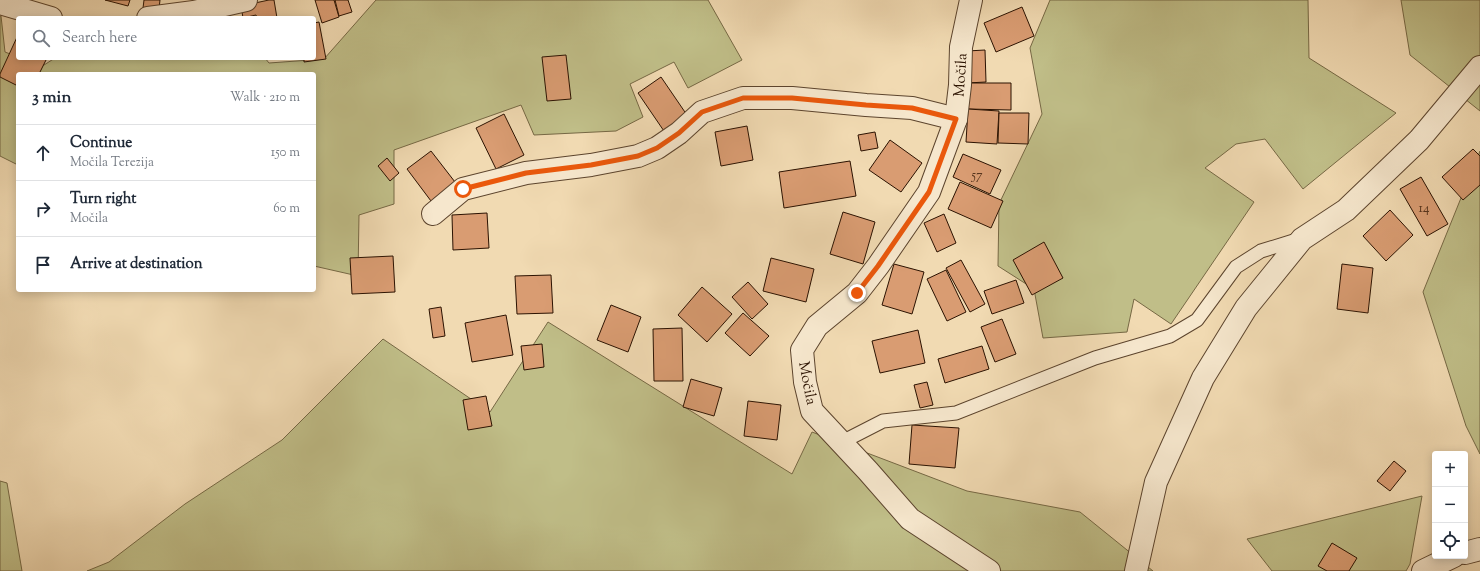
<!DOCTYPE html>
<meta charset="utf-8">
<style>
:root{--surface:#fff;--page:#f6f6f7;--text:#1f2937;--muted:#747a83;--line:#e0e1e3}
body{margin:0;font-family:"Sorts Mill Goudy",serif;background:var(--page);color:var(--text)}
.controls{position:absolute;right:12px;bottom:12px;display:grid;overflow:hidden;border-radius:4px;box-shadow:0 2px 10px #0003}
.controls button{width:36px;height:36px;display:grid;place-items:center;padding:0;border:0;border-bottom:1px solid var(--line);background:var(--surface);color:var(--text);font:20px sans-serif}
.stop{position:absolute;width:12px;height:12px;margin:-9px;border:3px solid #ea580c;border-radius:50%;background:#fff}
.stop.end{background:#ea580c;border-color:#fff;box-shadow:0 1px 4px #0008}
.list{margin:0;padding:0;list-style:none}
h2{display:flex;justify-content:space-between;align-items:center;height:52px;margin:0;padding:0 16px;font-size:17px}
h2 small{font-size:13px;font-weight:400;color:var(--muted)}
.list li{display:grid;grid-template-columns:26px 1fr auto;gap:12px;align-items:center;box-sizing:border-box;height:56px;padding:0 16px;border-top:1px solid var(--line)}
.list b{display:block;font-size:15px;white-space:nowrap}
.list p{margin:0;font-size:13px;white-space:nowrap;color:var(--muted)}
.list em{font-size:13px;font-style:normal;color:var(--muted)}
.icon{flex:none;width:22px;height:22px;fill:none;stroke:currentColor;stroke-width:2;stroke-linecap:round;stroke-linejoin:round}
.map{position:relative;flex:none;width:1480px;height:571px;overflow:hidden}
.search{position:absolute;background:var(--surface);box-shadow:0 2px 10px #0003;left:16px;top:16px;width:300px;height:44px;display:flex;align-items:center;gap:10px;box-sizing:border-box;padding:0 14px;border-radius:4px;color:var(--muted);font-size:15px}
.panel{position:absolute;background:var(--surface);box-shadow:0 2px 10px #0003;left:16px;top:72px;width:300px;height:220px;border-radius:4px}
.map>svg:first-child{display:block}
.green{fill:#c0be88;stroke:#766844}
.building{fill:#d99c72;stroke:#2b1201}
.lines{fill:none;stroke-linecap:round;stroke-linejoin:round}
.service-casing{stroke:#5c442d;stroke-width:15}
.minor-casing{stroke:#5c442d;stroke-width:24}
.service{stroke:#f6e7cd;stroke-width:13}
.minor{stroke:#f6e7cd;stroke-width:22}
.route{stroke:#ea580c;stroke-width:5}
.labels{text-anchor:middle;stroke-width:3.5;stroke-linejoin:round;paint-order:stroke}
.number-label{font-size:13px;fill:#56341d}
.street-label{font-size:15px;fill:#2b1201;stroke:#f6e7cd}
</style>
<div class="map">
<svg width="1480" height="571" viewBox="0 0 1480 571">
<rect width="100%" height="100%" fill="#f1dab2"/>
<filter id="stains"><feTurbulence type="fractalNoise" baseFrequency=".005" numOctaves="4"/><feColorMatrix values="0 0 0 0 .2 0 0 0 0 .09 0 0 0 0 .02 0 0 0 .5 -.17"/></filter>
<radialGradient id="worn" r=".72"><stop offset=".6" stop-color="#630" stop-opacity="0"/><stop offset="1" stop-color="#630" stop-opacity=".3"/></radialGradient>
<!-- green -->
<g class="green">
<path d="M376 0H708L742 60 688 88 674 62 630 84 643 117 616 131 534 135 521 105 394 150V204L359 215 358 276 314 266V74H18V165L0 156V16H1L5 52 18 57V58L44 65 55 58H265L269 63 324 59Z"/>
<path d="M1050 0H1308L1309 58 1396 113 1303 189 1265 139 1236 144 1205 168 1254 202 1171 324 1134 299 1127 332 1043 338 1034 289 998 266 999 204 1042 114 1030 48Z"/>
<path d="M1401 0H1480V111L1410 55Z"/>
<path d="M1480 151V454L1466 426 1423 292Z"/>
<path d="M548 322 792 474 812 432 967 491 1080 512 1153 571H87L109 562 185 504 282 440 383 339 490 412Z"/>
<path d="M0 481 7 483 22 571H0Z"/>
<path d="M1422 496 1410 564 1406 571H1272L1247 539Z"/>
</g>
<!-- building -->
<g class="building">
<path d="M105 0H130L128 6Z"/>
<path d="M144 0H160L159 9 143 8Z"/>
<path d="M269 0H274L277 18H257L256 15 243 18 241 6Z"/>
<path d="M315 0H334L339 17 322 23Z"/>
<path d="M335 0H348L352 12 339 16Z"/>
<path d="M1022 7 1034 36 996 52 984 23Z"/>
<path d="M319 22 326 59 304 62V58H314V23Z"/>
<path d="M18 35V58H47L39 74H18V86L0 77V74Z"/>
<path d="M985 50 986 82 967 83V51Z"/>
<path d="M566 55 571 99 547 101 542 57Z"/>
<path d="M661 77 689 118 666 134 638 93Z"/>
<path d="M969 83H1011V110L968 109Z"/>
<path d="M968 109 999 111 997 144 966 142Z"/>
<path d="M999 113H1029L1028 144 998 143Z"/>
<path d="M504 114 524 155 496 169 476 128Z"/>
<path d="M747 126 753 160 721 166 715 132Z"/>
<path d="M875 132 878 148 861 151 858 135Z"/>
<path d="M890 140 922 163 901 192 869 170Z"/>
<path d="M1473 149 1480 156V185L1463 200 1442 177Z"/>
<path d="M431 151 455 182 431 201 407 169Z"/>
<path d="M963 154 1001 170 990 194 953 177Z"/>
<path d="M387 158 399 173 390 181 378 166Z"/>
<path d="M850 161 856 196 784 208 779 172Z"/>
<path d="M1421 177 1448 224 1427 236 1400 189Z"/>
<path d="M960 182 1003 201 991 228 948 209Z"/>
<path d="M1390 210 1413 235 1386 261 1363 236Z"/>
<path d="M843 212 875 222 863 264 830 254Z"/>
<path d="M487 213 489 248 453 250 452 215Z"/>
<path d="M944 214 956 243 937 252 924 223Z"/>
<path d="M1044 242 1063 278 1032 295 1013 260Z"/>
<path d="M393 256 395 292 352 294 350 258Z"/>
<path d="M771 258 814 269 806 302 763 291Z"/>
<path d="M961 260 985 304 970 312 946 268Z"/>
<path d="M894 264 924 272 912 314 882 305Z"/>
<path d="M1342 264 1373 268 1368 313 1337 309Z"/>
<path d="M946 270 966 312 947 321 927 279Z"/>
<path d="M551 275 553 313 517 314 515 276Z"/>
<path d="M1016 280 1024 303 992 314 984 291Z"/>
<path d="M748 282 768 304 752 319 732 297Z"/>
<path d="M702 287 732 314 707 342 678 315Z"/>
<path d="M611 305 641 317 628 352 597 340Z"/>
<path d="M441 307 445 336 433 338 429 309Z"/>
<path d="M743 313 769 336 750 356 725 333Z"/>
<path d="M506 315 513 355 472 362 465 323Z"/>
<path d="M1002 319 1016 354 995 362 981 327Z"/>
<path d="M682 328 683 381H654L653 329Z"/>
<path d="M918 330 925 363 880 373 872 341Z"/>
<path d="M542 344 544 367 524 370 521 346Z"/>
<path d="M982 346 989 369 945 383 938 359Z"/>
<path d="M691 379 722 388 714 416 683 407Z"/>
<path d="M927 382 933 405 920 408 914 385Z"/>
<path d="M486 396 492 426 468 430 463 400Z"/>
<path d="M748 401 781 405 777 440 744 436Z"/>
<path d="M912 425 959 428 955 468 909 464Z"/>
<path d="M1394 461 1406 471 1390 491 1377 481Z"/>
<path d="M1332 543 1357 558 1349 571H1327L1318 566Z"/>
</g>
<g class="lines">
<!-- service casing -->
<g class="service-casing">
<path id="service" d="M842 442 883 421 956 413 1095 358 1170 336 1197 320 1236 267 1261 251 1300 239"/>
</g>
<!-- minor casing -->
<g class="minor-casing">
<g id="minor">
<path d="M971 0 961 47 960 85 956 119 929 192 878 266 857 293 817 326 802 350 805 382 812 411 868 471 910 519 989 571"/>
<path d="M0 3 51 18"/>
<path d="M148 18 194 12 246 0"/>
<path d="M433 214 463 189 526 173 591 165 638 156 657 148 679 133 702 112 743 98H792L866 105 912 108 956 119"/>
<path d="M1465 553 1480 549"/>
<path d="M1136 571 1156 482 1203 378 1246 308 1302 239 1346 210 1419 140 1480 67"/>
<path d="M1423 571 1454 556"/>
</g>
</g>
<!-- service -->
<use href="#service" class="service"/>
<!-- minor -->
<use href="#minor" class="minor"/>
</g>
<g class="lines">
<!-- route -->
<path class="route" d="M463 189 526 173 591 165 638 156 657 148 679 133 702 112 743 98H792L866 105 912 108 956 119 929 192 878 266 857 293"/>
</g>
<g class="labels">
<!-- number labels -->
<g class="number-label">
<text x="977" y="179">57</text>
<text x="1424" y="212">14</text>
</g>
<!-- street labels -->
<g class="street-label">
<text transform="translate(960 75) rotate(-86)" y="5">Močila</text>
<text transform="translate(808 383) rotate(79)" y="5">Močila</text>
</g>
</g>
<rect width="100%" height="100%" filter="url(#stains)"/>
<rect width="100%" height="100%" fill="url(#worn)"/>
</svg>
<div class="controls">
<button>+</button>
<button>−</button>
<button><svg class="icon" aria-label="locate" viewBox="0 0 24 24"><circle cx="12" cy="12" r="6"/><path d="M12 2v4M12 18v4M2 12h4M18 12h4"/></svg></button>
</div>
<div class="stop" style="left:463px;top:189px"></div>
<div class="stop end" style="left:857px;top:293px"></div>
<div class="search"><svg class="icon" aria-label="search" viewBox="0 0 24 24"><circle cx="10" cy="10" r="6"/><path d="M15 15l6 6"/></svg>Search here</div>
<section class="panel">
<h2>3 min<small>Walk · 210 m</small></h2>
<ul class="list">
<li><svg class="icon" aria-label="ahead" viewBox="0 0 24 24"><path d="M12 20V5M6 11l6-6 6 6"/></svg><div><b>Continue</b><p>Močila Terezija</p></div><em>150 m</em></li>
<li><svg class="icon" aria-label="right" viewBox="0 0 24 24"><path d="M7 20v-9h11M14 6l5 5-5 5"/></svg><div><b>Turn right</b><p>Močila</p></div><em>60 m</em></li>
<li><svg class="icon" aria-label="arrive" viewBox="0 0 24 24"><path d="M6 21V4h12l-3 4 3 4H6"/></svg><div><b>Arrive at destination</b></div></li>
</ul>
</section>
</div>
